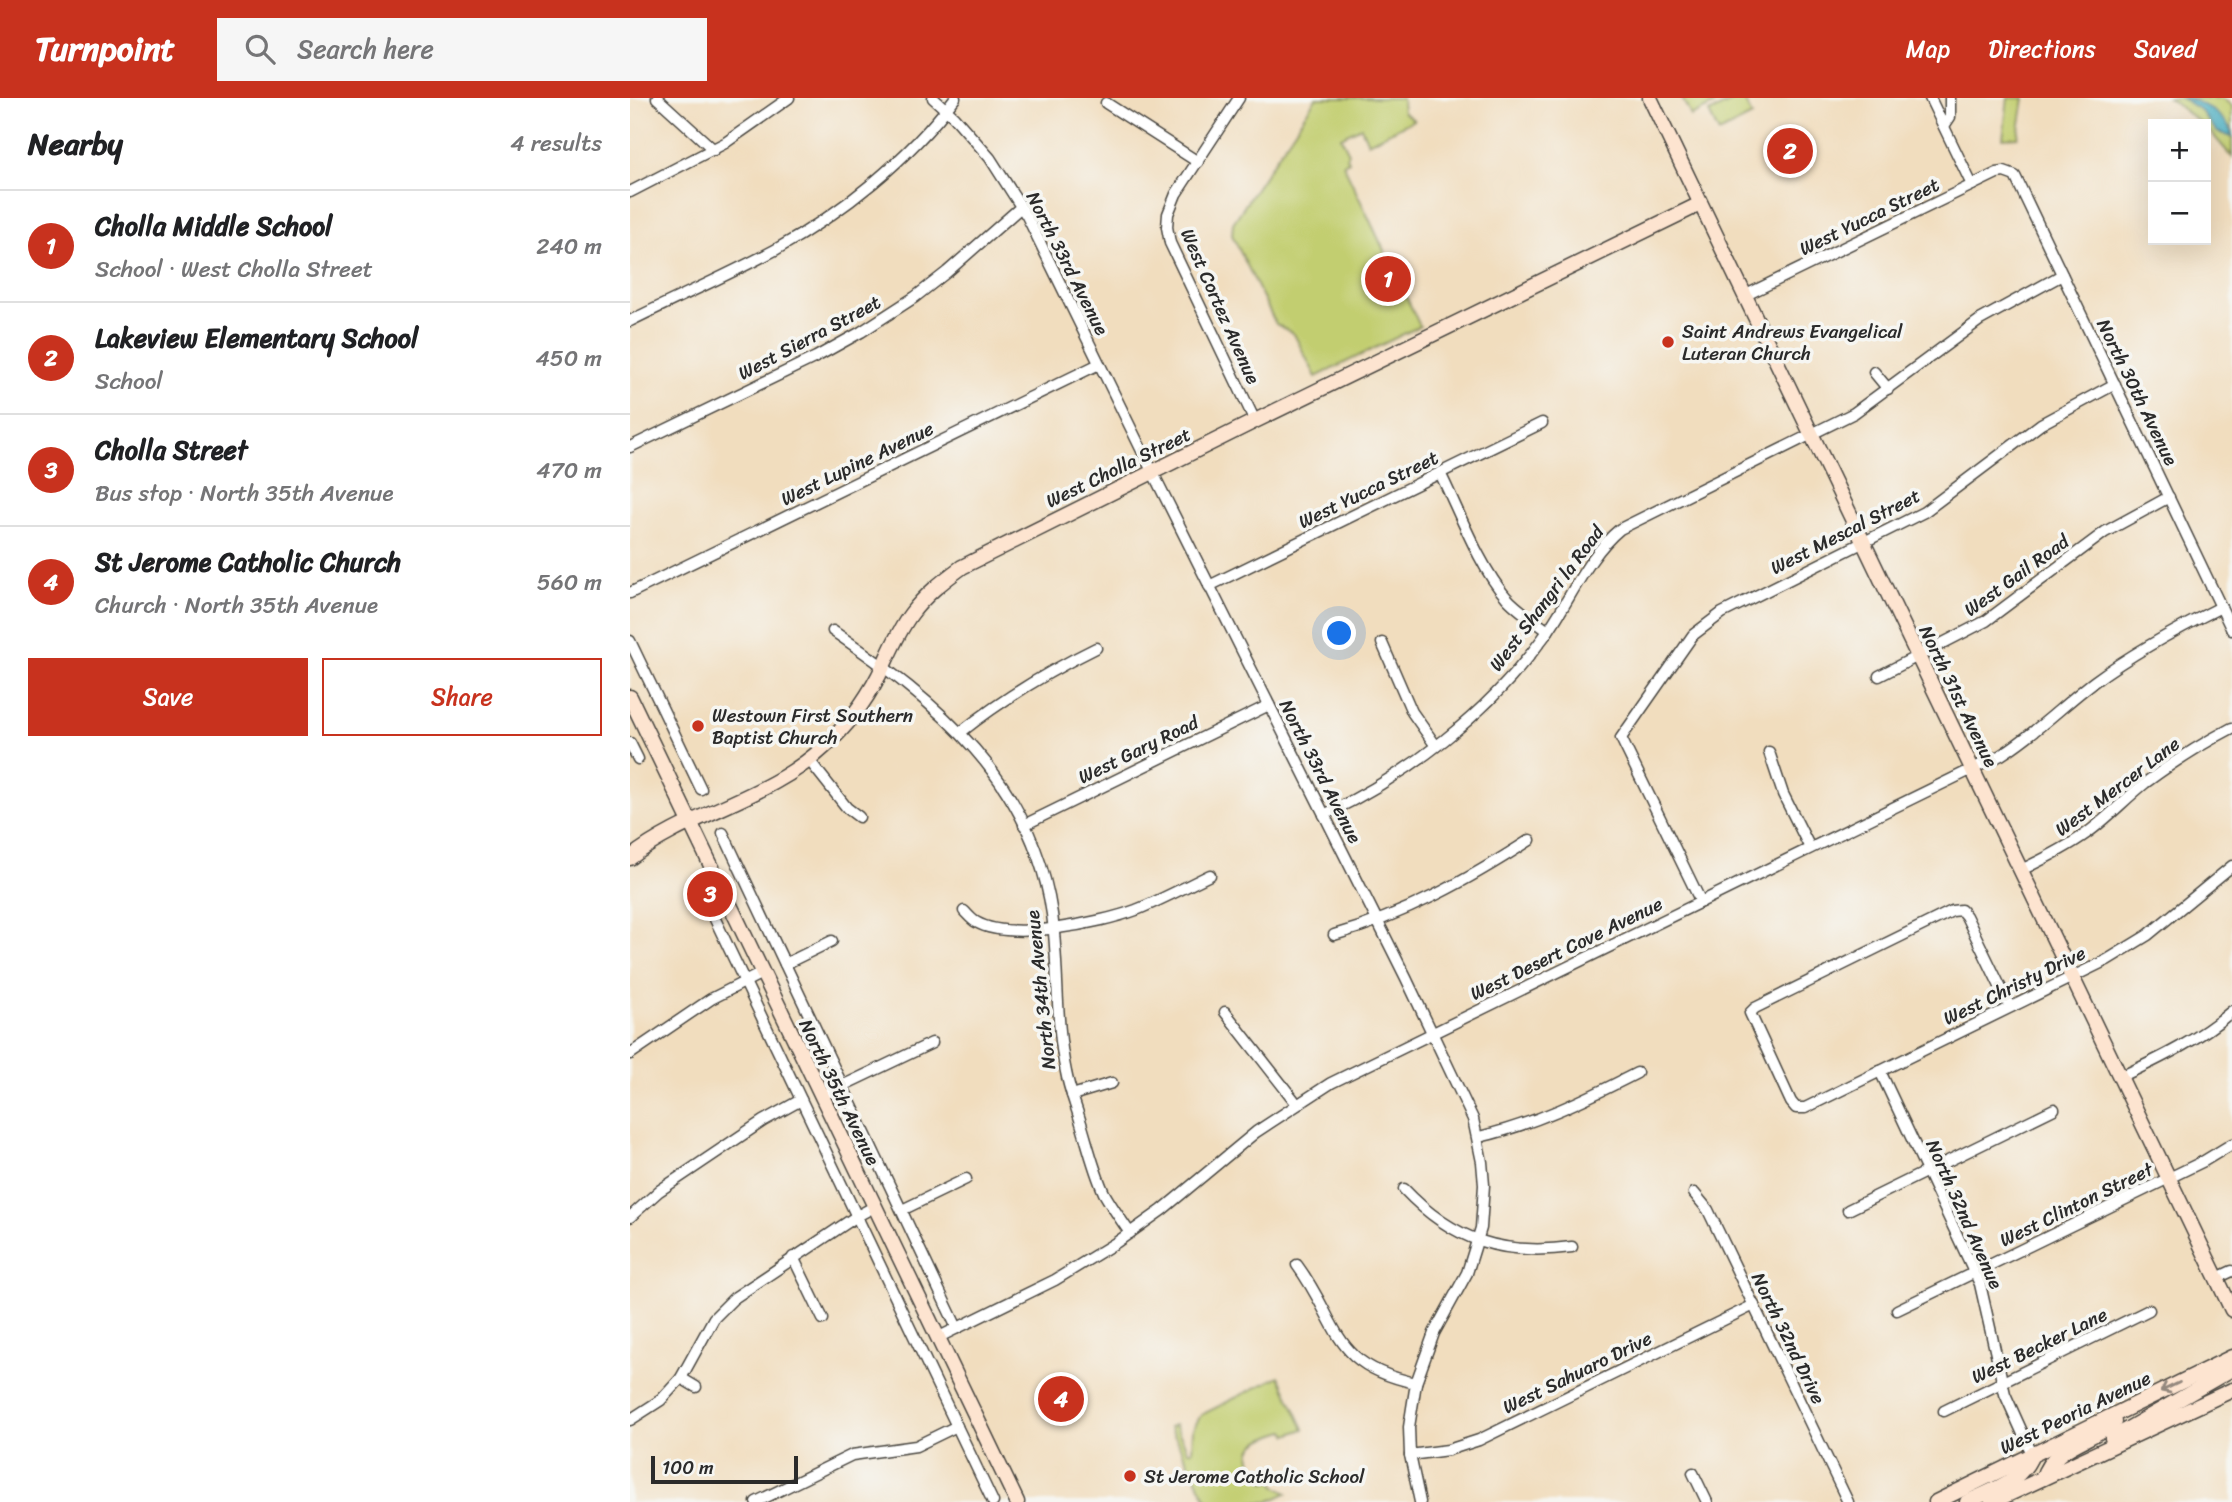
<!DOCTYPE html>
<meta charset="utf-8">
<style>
:root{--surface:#fff;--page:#f6f6f6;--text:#202124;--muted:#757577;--line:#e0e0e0;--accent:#c8321e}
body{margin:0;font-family:Sriracha,sans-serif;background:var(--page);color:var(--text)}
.controls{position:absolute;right:21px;top:21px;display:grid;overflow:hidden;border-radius:0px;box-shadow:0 7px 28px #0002}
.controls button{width:63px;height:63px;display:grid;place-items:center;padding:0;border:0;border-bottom:2px solid var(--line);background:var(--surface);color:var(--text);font:35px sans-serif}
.scale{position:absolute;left:21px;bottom:18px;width:147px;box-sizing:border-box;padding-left:7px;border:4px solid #2b2b2b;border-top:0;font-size:19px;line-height:24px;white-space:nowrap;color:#2b2b2b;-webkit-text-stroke:5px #f6f6f2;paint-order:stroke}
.you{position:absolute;left:710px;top:536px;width:24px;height:24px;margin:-18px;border:5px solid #fff;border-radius:50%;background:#1a73e8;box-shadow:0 0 0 10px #1a73e833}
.badge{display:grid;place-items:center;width:46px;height:46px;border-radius:50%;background:var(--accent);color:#fff;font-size:23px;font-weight:700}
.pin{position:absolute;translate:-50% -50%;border:4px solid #fff;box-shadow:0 2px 7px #0006}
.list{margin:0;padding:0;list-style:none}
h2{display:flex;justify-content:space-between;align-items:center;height:91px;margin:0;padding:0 28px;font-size:30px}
h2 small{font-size:23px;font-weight:400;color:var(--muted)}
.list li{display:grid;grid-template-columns:46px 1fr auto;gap:21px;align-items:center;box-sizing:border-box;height:112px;padding:0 28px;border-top:2px solid var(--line)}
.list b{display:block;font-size:26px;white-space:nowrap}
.list p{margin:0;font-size:23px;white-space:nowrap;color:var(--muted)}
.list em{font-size:23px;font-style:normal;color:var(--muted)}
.actions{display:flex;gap:14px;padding:21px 28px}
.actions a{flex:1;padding:16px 0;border:2px solid var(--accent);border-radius:0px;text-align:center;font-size:24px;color:var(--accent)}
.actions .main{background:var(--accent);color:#fff}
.icon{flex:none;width:38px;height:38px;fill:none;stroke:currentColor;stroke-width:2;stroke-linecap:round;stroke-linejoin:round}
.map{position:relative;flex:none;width:1602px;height:1404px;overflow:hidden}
header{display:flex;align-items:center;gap:42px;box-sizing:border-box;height:98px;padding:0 35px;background:var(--accent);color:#fff}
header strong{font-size:33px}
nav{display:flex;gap:38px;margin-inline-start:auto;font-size:24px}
.search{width:490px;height:63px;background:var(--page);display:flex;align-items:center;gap:18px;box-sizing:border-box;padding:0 24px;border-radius:0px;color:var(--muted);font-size:26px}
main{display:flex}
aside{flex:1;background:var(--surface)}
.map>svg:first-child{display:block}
.green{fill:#c2ce6f;stroke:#767c4d;stroke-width:2}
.water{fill:#3faabf;stroke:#356a75;stroke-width:2}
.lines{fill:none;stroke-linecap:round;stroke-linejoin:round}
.street-casing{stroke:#494641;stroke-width:13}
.secondary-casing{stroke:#494641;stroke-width:17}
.street{stroke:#fff;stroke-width:10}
.secondary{stroke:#fde4d0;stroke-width:14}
.oneway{stroke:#94887e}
.poi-dot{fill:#c8321e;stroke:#f6f6f2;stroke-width:2.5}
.labels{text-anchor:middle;stroke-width:7;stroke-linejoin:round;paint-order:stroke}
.street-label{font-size:19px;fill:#2b2b2b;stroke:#f6f6f2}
.poi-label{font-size:19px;fill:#2b2b2b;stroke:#f6f6f2;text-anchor:start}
</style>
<header>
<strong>Turnpoint</strong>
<div class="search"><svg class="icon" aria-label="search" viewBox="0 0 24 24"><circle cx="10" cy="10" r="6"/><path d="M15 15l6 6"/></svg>Search here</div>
<nav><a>Map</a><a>Directions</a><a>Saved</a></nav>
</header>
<main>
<aside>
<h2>Nearby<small>4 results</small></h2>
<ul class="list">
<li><span class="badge">1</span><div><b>Cholla Middle School</b><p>School · West Cholla Street</p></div><em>240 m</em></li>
<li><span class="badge">2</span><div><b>Lakeview Elementary School</b><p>School</p></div><em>450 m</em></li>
<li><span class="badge">3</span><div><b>Cholla Street</b><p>Bus stop · North 35th Avenue</p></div><em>470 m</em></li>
<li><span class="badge">4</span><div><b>St Jerome Catholic Church</b><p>Church · North 35th Avenue</p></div><em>560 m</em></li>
</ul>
<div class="actions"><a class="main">Save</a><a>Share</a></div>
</aside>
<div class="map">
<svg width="1602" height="1404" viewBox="0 0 1602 1404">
<rect width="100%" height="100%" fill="#f6f6f2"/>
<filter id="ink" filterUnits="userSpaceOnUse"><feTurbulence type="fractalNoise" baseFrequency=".0143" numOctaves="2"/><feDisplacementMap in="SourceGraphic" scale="14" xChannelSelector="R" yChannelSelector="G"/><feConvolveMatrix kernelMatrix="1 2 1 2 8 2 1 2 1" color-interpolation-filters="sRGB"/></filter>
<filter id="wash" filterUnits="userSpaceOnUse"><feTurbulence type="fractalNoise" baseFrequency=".00686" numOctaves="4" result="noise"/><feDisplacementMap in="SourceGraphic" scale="28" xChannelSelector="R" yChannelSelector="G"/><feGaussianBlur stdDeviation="1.57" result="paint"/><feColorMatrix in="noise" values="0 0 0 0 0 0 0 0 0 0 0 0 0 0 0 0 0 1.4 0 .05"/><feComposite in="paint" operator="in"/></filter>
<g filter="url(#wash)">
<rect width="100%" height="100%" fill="#f1ddbe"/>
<!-- green -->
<g class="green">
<path d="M686 0H772L773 14 784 22 738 45 731 29 711 39 719 55 717 59 719 63 713 66 790 228 686 279 664 236 646 226 602 137 603 125Z"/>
<path d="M1052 0H1097L1061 18Z"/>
<path d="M1109 0H1113L1122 18 1089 35 1079 15Z"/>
<path d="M1378 0H1394L1388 39 1373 40Z"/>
<path d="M1538 0H1592L1602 8V59L1576 29V26H1572Z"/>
<path d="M649 1278 674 1331 658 1337 655 1333C622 1343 607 1352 635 1384L642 1382 647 1389 657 1395 638 1404H578L540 1329 545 1327 558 1353H562L563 1331 571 1317Z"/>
</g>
<!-- water -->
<path class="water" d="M1551 0C1568 0 1601 21 1602 39L1587 34 1570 12Z"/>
</g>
<g filter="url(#ink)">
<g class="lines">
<!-- street casing -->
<g class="street-casing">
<g id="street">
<path d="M27 0 84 52"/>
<path d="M303 0 324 19 360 60 397 118 515 359 776 880 843 1021 852 1064 854 1087 851 1130 837 1175 804 1235 786 1285 779 1329 780 1357 790 1404"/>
<path d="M609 0 546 96 538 116 537 129 540 145 625 323"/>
<path d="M1300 0 1342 87"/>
<path d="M476 5 568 64"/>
<path d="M1314 28 1320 19V0"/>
<path d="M0 94 95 45 159 0"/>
<path d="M1116 197 1367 75 1374 74 1385 78 1602 532"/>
<path d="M0 223C48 199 98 177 145 152 213 114 278 62 325 0"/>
<path d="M1244 274 1258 291"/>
<path d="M0 349 186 259 231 234 285 199 317 174 391 109"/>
<path d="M810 375C828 411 850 470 876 499 887 512 904 522 918 533"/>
<path d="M579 488 912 325"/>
<path d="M0 495 469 266"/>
<path d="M203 533C308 605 402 681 422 816 429 868 425 923 436 974 439 991 446 1008 451 1025 458 1048 464 1073 474 1095 482 1109 491 1122 500 1135"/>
<path d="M0 543 71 691"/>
<path d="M752 545 782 614 806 648"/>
<path d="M1249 578 1356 523 1475 434 1539 399"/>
<path d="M331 634C373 601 417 574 466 550"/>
<path d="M0 645 8 661"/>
<path d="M1139 654 1153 696 1180 750"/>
<path d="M179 662 217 710 229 719"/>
<path d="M694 717C779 676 857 617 913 540 939 505 956 459 990 431L1224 315 1350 222 1432 177"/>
<path d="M394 727 639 607"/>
<path d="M93 735 327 1230"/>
<path d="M1391 772C1414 761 1436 750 1457 735 1478 720 1495 701 1515 685 1542 665 1571 646 1602 630"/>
<path d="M73 796 363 1404"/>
<path d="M1071 804 991 640 1063 537 1092 515 1294 414 1411 326 1485 286"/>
<path d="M334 813C338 817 342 822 346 824 380 844 471 825 506 812 531 802 555 789 580 777"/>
<path d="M704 837C775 817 838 782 900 742"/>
<path d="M155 866 202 843"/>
<path d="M1380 909 1336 818 1331 812 1322 813 1125 910 1120 915 1161 1004 1166 1010H1175L1477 862 1518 837 1602 768"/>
<path d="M595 914 667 1006"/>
<path d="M0 956 81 901 132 875"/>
<path d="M1250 973 1350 1186 1375 1296 1402 1356"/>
<path d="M1490 979C1529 961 1570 941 1602 913"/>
<path d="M442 997 482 985"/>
<path d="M191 998 302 945"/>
<path d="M849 1039C905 1026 956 1001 1007 975"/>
<path d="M774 1091C823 1143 873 1158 942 1149"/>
<path d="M1064 1095 1078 1112 1218 1404"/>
<path d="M272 1112 336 1081"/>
<path d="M1218 1112 1424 1011"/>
<path d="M0 1119 29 1093 133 1023 171 1002"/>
<path d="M163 1159 193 1221"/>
<path d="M667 1167C711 1227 700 1267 786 1285"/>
<path d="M1587 1180 1602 1173"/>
<path d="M1267 1212 1574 1063 1602 1046"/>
<path d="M307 1240 425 1182 487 1144 532 1112 626 1034 701 985 1371 657C1405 636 1433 607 1465 583 1504 554 1547 531 1591 509"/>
<path d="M51 1280 66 1289"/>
<path d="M1314 1313 1519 1212"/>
<path d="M0 1322 31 1302 51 1280 84 1220 104 1200 227 1118 244 1109"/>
<path d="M780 1357 818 1352 849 1342 1124 1207"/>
<path d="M1063 1375 1077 1404"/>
<path d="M126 1404 222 1357 286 1348 327 1328"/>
</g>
</g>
<!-- secondary casing -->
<g class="secondary-casing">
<g id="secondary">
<path d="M1020 0 1602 1212"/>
<path d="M0 599 387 1404"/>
<path d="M0 760C59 714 139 701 194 649 216 629 235 604 249 577 259 556 267 535 281 516 295 497 313 483 332 469L625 323 1070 106"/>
<path d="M1482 1340 1602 1271"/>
<path d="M1413 1380C1421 1349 1461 1343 1484 1324"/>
<path d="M1306 1404 1602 1259"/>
<path d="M1337 1404C1362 1392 1392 1384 1402 1356"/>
<path d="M1362 1404 1602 1292"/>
</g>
</g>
<!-- street -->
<use href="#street" class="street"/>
<!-- secondary -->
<use href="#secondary" class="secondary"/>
</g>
<!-- one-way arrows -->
<defs><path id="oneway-shaft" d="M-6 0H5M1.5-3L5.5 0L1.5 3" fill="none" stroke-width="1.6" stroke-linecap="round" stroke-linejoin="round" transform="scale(1.75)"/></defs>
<use class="oneway" href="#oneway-shaft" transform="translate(1540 1289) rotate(154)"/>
</g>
<!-- markers -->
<g class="poi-dot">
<circle cx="1038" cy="244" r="7"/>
<circle cx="68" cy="628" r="7"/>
<circle cx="500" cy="1378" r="7"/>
</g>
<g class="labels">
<!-- street labels -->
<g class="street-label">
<text transform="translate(1239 118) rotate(-26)" y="7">West Yucca Street</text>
<text transform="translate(438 165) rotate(63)" y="7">North 33rd Avenue</text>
<text transform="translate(591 208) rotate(66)" y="7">West Cortez Avenue</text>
<text transform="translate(179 239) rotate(-28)" y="7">West Sierra Street</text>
<text transform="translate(1508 294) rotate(64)" y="7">North 30th Avenue</text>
<text transform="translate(227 365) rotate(-26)" y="7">West Lupine Avenue</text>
<text transform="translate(488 369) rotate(-26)" y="7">West Cholla Street</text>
<text transform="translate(738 391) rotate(-26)" y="7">West Yucca Street</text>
<text transform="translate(1215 433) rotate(-27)" y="7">West Mescal Street</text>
<text transform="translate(1386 477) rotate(-36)" y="7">West Gail Road</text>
<text transform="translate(916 500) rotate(-53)" y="7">West Shangri la Road</text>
<text transform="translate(1329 598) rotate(64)" y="7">North 31st Avenue</text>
<text transform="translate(508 651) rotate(-26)" y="7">West Gary Road</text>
<text transform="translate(691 673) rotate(63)" y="7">North 33rd Avenue</text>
<text transform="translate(1487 688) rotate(-37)" y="7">West Mercer Lane</text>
<text transform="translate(936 850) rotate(-26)" y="7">West Desert Cove Avenue</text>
<text transform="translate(1384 887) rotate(-26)" y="7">West Christy Drive</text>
<text transform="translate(410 892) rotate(-96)" y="7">North 34th Avenue</text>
<text transform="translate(210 994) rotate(64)" y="7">North 35th Avenue</text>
<text transform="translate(1446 1106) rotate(-26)" y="7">West Clinton Street</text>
<text transform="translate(1335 1116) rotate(66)" y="7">North 32nd Avenue</text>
<text transform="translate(1159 1240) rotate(64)" y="7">North 32nd Drive</text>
<text transform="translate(1409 1247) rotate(-26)" y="7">West Becker Lane</text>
<text transform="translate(947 1274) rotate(-26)" y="7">West Sahuaro Drive</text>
<text transform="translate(1445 1314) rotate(-26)" y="7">West Peoria Avenue</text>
</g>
<!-- poi labels -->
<g class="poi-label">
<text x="1052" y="240">Saint Andrews Evangelical<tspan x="1052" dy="22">Luteran Church</tspan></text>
<text x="82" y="624">Westown First Southern<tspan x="82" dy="22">Baptist Church</tspan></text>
<text x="514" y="1385">St Jerome Catholic School</text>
</g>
</g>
</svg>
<div class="controls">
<button>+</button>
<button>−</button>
</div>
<div class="scale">100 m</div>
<div class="you"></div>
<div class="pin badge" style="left:758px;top:181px">1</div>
<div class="pin badge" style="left:1160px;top:53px">2</div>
<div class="pin badge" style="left:80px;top:796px">3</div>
<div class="pin badge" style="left:431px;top:1301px">4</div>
</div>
</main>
